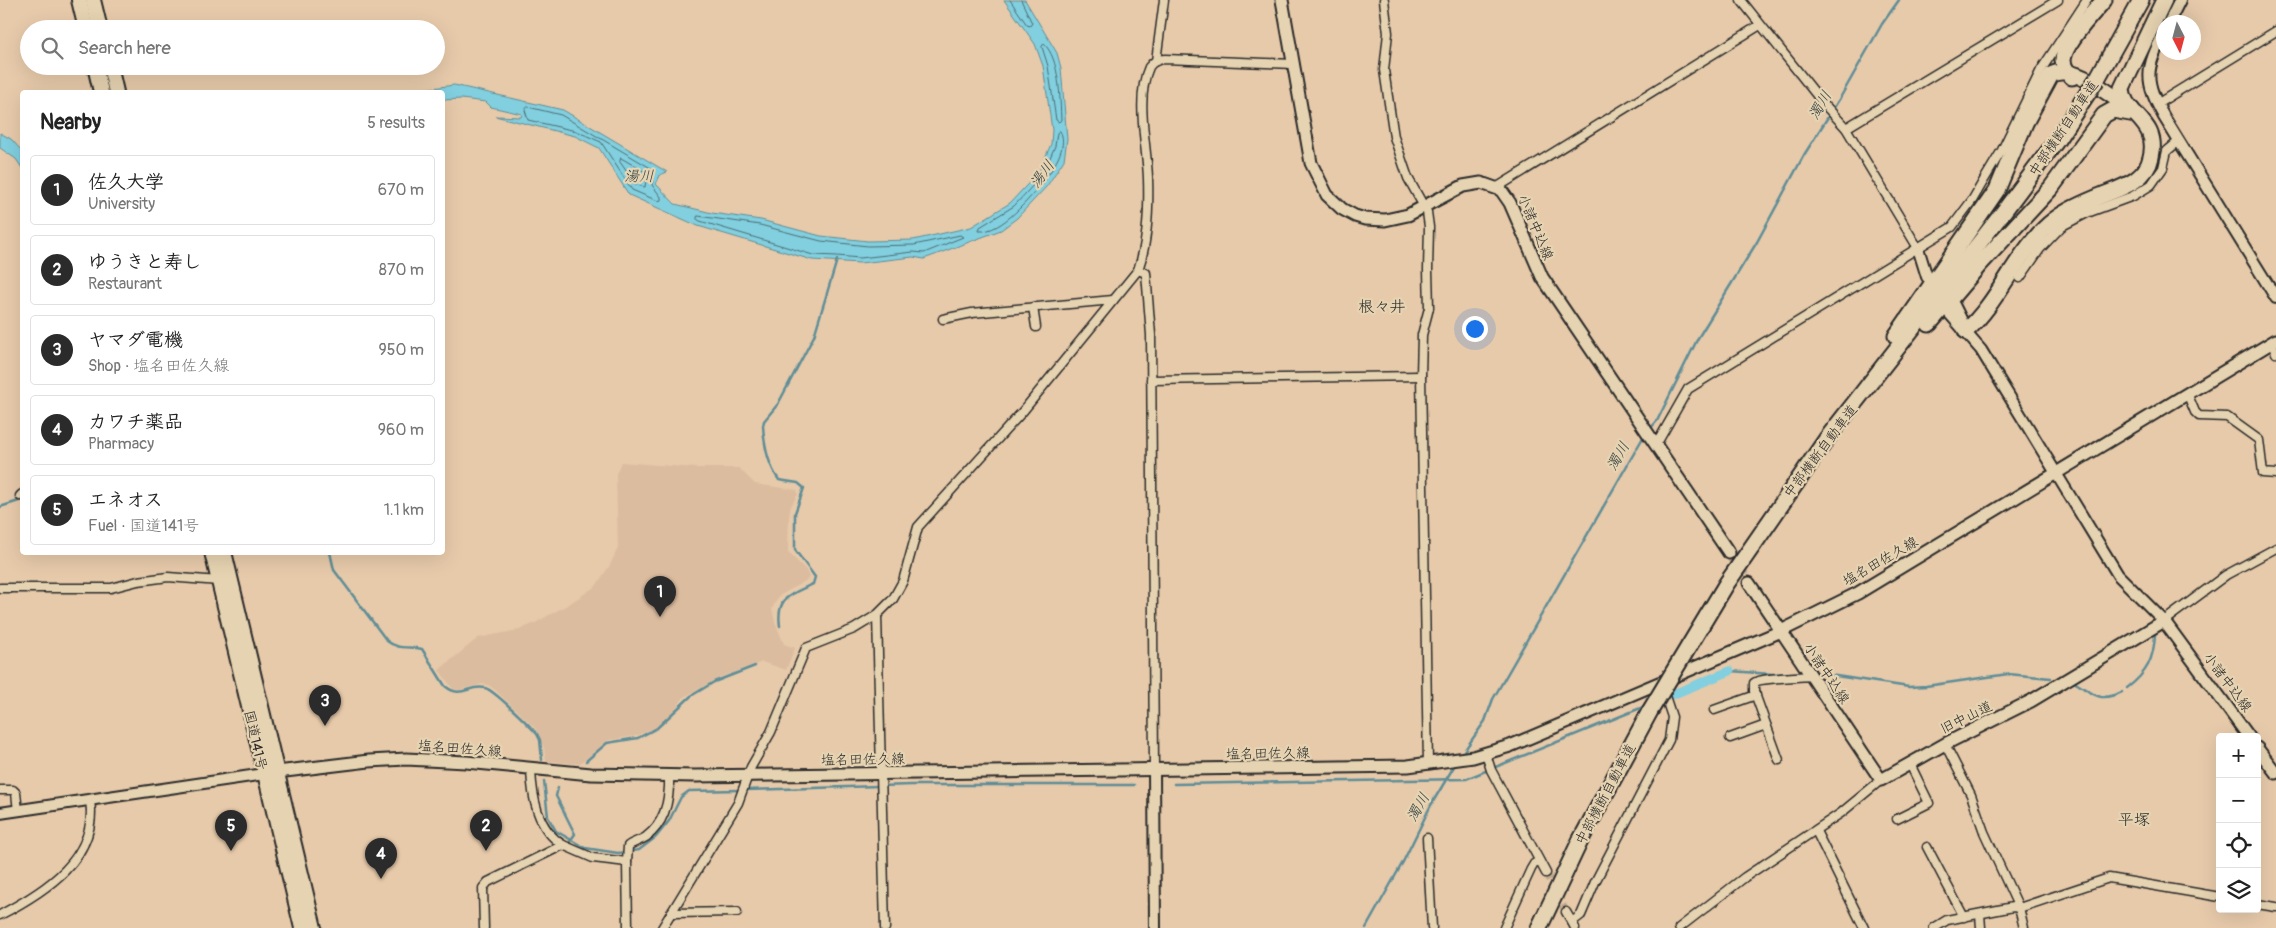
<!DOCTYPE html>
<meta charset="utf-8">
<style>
:root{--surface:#fff;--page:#f6f6f6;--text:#222;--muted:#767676;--line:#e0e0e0;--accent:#2b2b2b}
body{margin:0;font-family:Pangolin,"Klee One",sans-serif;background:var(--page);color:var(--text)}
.controls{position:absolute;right:15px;bottom:15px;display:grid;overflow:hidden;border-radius:5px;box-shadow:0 5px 20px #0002}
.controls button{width:45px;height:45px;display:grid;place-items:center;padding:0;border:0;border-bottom:1px solid var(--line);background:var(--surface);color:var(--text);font:25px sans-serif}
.compass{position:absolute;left:2156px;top:15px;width:45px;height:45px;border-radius:50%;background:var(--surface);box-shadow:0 5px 20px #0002;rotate:174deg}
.you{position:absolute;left:1474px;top:328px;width:18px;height:18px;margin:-12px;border:4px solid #fff;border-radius:50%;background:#1a73e8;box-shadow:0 0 0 8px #1a73e833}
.badge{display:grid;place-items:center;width:32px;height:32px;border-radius:50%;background:var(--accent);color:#fff;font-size:16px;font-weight:700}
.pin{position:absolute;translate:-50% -41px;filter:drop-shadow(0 1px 2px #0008)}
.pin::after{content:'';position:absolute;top:26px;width:18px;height:15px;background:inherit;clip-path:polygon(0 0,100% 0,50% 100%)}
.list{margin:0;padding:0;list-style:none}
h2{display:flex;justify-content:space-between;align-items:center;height:65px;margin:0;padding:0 20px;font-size:21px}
h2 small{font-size:16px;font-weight:400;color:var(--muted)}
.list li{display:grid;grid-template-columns:32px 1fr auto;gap:15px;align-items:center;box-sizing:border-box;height:70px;margin:0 10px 10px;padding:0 10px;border:1px solid var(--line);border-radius:5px}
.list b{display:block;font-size:19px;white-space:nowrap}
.list p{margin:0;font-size:16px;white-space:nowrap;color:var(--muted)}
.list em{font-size:16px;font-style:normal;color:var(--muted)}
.icon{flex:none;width:28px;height:28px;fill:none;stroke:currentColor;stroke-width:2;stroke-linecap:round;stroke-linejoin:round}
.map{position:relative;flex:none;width:2276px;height:928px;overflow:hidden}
.search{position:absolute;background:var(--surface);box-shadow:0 5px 20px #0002;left:20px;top:20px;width:425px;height:55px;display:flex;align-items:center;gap:12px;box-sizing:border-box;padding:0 18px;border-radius:28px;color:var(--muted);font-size:19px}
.panel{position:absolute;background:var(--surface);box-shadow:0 5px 20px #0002;left:20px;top:90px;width:425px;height:465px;border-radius:5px}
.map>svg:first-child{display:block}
.built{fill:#dcbc9f}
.water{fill:#81cfdf;stroke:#5f8d97}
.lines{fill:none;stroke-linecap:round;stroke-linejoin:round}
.shore{stroke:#4d6d73;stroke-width:1}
.stream{stroke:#5f8d97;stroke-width:2.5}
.canal{stroke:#81cfdf;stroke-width:9}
.minor-tunnel{stroke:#c1aa91;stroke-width:8;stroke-dasharray:8 4;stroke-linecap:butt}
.secondary-tunnel{stroke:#c1aa91;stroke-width:11;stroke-dasharray:11 5.5;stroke-linecap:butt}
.minor-casing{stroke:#2b2b2b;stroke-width:11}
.tertiary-casing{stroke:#2b2b2b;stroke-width:14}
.secondary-casing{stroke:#2b2b2b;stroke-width:15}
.trunk-casing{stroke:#2b2b2b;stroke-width:18}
.motorway-casing{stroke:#2b2b2b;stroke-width:19}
.minor{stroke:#e6d3b1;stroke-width:8}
.tertiary{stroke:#e6d3b1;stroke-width:10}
.secondary{stroke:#e6d3b1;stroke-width:11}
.trunk{stroke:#e6d3b1;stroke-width:14}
.motorway{stroke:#e6d3b1;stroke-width:15}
.motorway-bridge-casing{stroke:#2b2b2b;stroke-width:19;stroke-linecap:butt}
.motorway-bridge{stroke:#e6d3b1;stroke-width:15}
.labels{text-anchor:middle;stroke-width:4.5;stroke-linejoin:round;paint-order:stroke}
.street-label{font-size:14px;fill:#2b2b2b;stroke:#e6d3b1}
.water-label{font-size:15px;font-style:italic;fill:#384446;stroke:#e6d3b1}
.quarter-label{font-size:16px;fill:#2b2b2b;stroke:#e6d3b1}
</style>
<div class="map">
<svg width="2276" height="928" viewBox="0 0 2276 928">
<rect width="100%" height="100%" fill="#e7caaa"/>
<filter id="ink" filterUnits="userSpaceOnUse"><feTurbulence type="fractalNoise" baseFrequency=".02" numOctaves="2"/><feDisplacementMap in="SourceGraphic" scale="10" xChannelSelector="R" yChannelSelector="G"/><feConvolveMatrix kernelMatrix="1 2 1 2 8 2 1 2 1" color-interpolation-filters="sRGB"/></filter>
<g filter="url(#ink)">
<!-- built -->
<path class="built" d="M621 462 696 468H739L755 484 797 490 798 494 791 506 789 517 788 552 806 570 809 577 807 580 779 596 772 609 775 622 784 644 795 648 786 670 762 662 721 677 684 697 677 707 663 722 649 731 635 736 609 740 579 764 546 761 544 748 536 729 494 689 488 685 482 684 459 690 453 689 439 670 478 638 519 630 535 623 569 604 596 586 610 565 618 548 616 474Z"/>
<!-- water -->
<g class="water">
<path d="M1004 0H1025L1057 53 1061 68 1067 139 1064 160 1047 186 1017 218 1001 230 924 259 913 257 860 263 812 260 698 226 629 195 599 148 575 136 495 116 521 117 522 114 491 107 486 102 461 99 443 100 442 92H404L454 85 563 110 667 172 660 175 656 184 675 204 712 213 761 220 821 236 868 241 913 240 971 227 1010 203 1039 172 1051 144 1052 130 1043 66 1035 44Z"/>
<path d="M0 133 11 139 22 151V168L16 159 0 148Z"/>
</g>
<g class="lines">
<!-- shore -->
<g class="shore">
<path d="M1010 0 1027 25 1030 26 1032 23 1021 0"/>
<path d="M1044 44C1060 58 1060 100 1061 120L1059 122 1056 120 1048 66 1042 47Z"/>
<path d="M528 107 561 115 654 170 652 185 661 197V200L658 201 632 190 601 142 576 131 528 120 525 110Z"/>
<path d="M1060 131C1068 144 1056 163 1049 174L1046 175 1044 172 1055 146 1057 133Z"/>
<path d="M621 158 647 173 645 187 636 185 620 162Z"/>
<path d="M1042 176 1046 178 1043 183C1029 198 1002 233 979 231L980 227 1014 206Z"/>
<path d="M698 216 760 225 821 241 868 246 914 245 960 235 963 237 924 253 913 252 860 258 837 256 813 255 700 221 697 219Z"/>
</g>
<!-- stream -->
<g class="stream">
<path d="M1649 430 1657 421 1698 338 1757 242 1804 155 1840 98 1882 24 1899 0"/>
<path d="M0 507 22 500"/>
<path d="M330 552 334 570 387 641C398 650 409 646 422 649L445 686C462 700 468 684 485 688 494 690 530 726 537 734L540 740 542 760"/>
<path d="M780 626C776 597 790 595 813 584L815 577 795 550V513L804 488 798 483 779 480C768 465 764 444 763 426L764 421 778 404 814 336 837 260"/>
<path d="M1730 671 1772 674 1795 673"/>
<path d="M1823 674 1909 687 1926 686 2008 674 2051 678"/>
<path d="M2070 683 2074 682C2094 694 2098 703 2122 692"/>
<path d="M2127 688C2147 673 2154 659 2155 634"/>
<path d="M1462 754 1485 721 1493 699 1645 434"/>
<path d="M586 761 607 743 638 738 657 728 691 696 714 682 755 666"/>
<path d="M544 781 548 817 556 831 585 848 618 853 639 850 656 837 669 821 681 797 689 791 740 790"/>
<path d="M1174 784 1466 779 1648 705"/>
<path d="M558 788 556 796 575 834 570 841"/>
<path d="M746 790 912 785H1134"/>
<path d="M1366 928 1403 862 1431 805 1456 763"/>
</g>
<!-- canal -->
<path class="canal" d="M1669 696 1730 671"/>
<!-- minor-tunnel -->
<path class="minor-tunnel" d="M1546 873 1566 912"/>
<!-- secondary-tunnel -->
<path class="secondary-tunnel" d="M1729 553 1749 583"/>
<!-- minor casing -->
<g class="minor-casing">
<g id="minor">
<path d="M1384 0 1388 33 1384 70 1394 137 1408 178 1427 212 1429 227 1428 270 1429 308 1422 335 1421 376 1428 764"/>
<path d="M1741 0 1823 103 1846 128 1918 248"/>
<path d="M1156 61 1164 0"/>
<path d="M2157 104 2276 31"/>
<path d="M1846 128 2058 0"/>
<path d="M1496 188 1760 25"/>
<path d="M1138 270 1146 273 1151 335 1154 769"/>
<path d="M2020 278 2040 249 2062 226 2087 213 2133 196 2151 185 2163 168 2167 151 2179 141"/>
<path d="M1033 307 1036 327"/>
<path d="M943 319 972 313 1113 300"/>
<path d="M2271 342 2276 353"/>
<path d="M1151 380 1421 376"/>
<path d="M2187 393 2195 412 2199 416 2227 417 2259 440 2263 473 2276 474"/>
<path d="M1656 445 1688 389 1952 227 1973 199 1984 180 2002 150 2041 70 2087 0"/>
<path d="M20 496 22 494"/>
<path d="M0 588H111L138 581 168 577 219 581"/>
<path d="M877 615 885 928"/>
<path d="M2164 621 2226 575 2276 548"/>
<path d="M1714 710 1756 695"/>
<path d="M1730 738 1766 725"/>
<path d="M1945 744 1971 795 1984 832 2019 908 2024 928"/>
<path d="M1486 754 1491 770 1546 873"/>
<path d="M1779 760 1754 691V683C1759 678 1800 677 1810 676"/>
<path d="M531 769C532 797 537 829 563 845"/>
<path d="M0 790H13L16 793 18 811"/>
<path d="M1897 819 1929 803 1910 764"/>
<path d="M1816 831 1864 928"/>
<path d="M1427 838 1432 928"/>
<path d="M1927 847 1964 917"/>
<path d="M627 862 628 846C633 842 640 841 646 837 666 822 670 799 669 776"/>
<path d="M2257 904 2276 907"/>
<path d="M1566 912 1572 922"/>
<path d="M671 913 737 912"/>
<path d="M1980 914 1981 928"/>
<path d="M0 915C44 892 99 858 90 800"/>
<path d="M484 928 483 888 488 882 563 845 593 858 627 862 628 928"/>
<path d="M662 928 738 803 751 767 771 732 806 648 854 629 877 615 893 599 903 581 918 527 1023 411 1138 270C1148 242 1149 208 1148 178 1147 145 1135 98 1149 67 1153 61 1158 59 1165 59L1293 64"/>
<path d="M1504 928 1531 869 1534 864 1539 861"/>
<path d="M1575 928 1572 922 1581 915 1584 908 1595 882 1669 740 1672 717 1663 690"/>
<path d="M1679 928 1745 877 1841 813 1881 780"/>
<path d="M1934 928 1947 920 2013 907 2019 908 2109 878 2220 897"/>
</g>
</g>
<!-- tertiary casing -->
<g class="tertiary-casing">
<g id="tertiary">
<path d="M2169 22 2180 0"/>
<path d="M2164 33C2145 70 2144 81 2164 117L2276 298"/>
<path d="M1918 248 1927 277"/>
<path d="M1954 305 1963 323"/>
<path d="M1948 312 1981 350 2118 575 2164 621"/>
<path d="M1154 769 1155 928"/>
<path d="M0 813 271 773"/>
</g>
</g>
<!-- secondary casing -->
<g class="secondary-casing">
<g id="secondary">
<path d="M1282 0 1311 163 1327 195 1342 209 1355 216 1365 219 1385 220 1408 215 1463 186 1481 183 1501 190 1510 203 1542 277 1729 553"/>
<path d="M1749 583 1881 780 1945 744 2031 701 2164 621 2249 737"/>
<path d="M2257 748 2276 773"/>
<path d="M277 772 369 761 406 759 466 762 591 774 695 776 1408 766 1473 757 1510 746 1779 632 1858 593 2276 340"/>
</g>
</g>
<!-- trunk casing -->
<g class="trunk-casing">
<g id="trunk">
<path d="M79 0 86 29"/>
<path d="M93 0 100 29"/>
<path d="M95 66 101 92"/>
<path d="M110 66 116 92"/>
<path d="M212 552 302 928"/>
<path d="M224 552 314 928"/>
</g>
</g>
<!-- motorway casing -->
<g class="motorway-casing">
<g id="motorway">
<path d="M2072 77C2067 72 2063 67 2063 60 2064 43 2093 13 2104 0"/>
<path d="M2097 79 2141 0"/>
<path d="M1929 324 1980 264 2051 188 2104 115 2113 110 2130 113"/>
<path d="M1966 331C1998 302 2013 260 2044 229 2059 214 2077 206 2096 198 2116 189 2146 183 2151 157 2160 120 2122 115 2122 88L2164 0"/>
<path d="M1896 336 1997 190 2025 123 2051 75C2072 62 2113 97 2131 109"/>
<path d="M1689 646 1727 583 1828 437 2001 215 2057 140 2087 94"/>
<path d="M1539 928 1580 841 1650 711"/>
</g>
</g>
<!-- minor -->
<use href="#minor" class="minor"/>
<!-- tertiary -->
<use href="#tertiary" class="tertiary"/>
<!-- secondary -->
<use href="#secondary" class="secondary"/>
<!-- trunk -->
<use href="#trunk" class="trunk"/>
<!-- motorway -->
<use href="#motorway" class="motorway"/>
<!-- motorway-bridge casing -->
<g class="motorway-bridge-casing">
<g id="motorway-bridge">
<path d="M2087 94 2097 79"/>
<path d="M1650 711 1689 646"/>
</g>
</g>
<!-- motorway-bridge -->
<use href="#motorway-bridge" class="motorway-bridge"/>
</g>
</g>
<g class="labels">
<!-- street labels -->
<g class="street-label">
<text transform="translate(2063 128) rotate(-56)" y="5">中部横断自動車道</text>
<text transform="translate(1536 227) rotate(67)" y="5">小諸中込線</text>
<text transform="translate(1820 451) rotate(-53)" y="5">中部横断自動車道</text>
<text transform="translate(1880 561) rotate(-30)" y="5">塩名田佐久線</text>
<text transform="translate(1827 673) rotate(56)" y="5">小諸中込線</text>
<text transform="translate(2228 682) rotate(53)" y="5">小諸中込線</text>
<text transform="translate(1966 717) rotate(-26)" y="5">旧中山道</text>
<text transform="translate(256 740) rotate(77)" y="5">国道141号</text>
<text transform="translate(460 748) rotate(4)" y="5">塩名田佐久線</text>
<text transform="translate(1268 753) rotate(-1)" y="5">塩名田佐久線</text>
<text transform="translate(863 759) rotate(-1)" y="5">塩名田佐久線</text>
<text transform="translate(1605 794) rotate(-62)" y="5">中部横断自動車道</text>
</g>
<!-- water labels -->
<g class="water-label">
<text transform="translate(1820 105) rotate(-59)" y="5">濁川</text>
<text transform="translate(1042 174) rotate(-53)" y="5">湯川</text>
<text x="639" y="181">湯川</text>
<text transform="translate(1618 456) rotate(-60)" y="5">濁川</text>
<text transform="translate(1418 807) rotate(-60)" y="5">濁川</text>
</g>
<!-- quarter labels -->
<g class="quarter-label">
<text x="1382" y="312">根々井</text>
<text x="2134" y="825">平塚</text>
</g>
</g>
</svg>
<div class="controls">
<button>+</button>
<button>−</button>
<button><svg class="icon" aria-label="locate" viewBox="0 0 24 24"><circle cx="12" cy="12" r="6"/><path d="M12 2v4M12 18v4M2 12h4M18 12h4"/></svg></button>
<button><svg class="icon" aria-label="layers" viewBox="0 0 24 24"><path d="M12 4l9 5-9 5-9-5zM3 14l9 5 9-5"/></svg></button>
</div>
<svg class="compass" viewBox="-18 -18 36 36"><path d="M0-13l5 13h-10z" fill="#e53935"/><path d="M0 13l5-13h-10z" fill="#767676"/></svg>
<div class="you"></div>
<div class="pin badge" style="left:660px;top:617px">1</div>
<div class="pin badge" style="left:486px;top:851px">2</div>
<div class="pin badge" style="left:325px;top:726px">3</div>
<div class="pin badge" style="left:381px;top:879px">4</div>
<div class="pin badge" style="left:231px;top:851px">5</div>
<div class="search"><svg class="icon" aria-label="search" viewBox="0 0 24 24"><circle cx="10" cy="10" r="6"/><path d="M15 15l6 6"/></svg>Search here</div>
<section class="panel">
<h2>Nearby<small>5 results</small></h2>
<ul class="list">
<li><span class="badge">1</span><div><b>佐久大学</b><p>University</p></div><em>670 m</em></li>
<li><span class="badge">2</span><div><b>ゆうきと寿し</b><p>Restaurant</p></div><em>870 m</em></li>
<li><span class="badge">3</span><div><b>ヤマダ電機</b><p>Shop · 塩名田佐久線</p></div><em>950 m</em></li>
<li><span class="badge">4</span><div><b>カワチ薬品</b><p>Pharmacy</p></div><em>960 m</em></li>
<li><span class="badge">5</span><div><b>エネオス</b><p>Fuel · 国道141号</p></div><em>1.1 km</em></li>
</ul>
</section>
</div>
